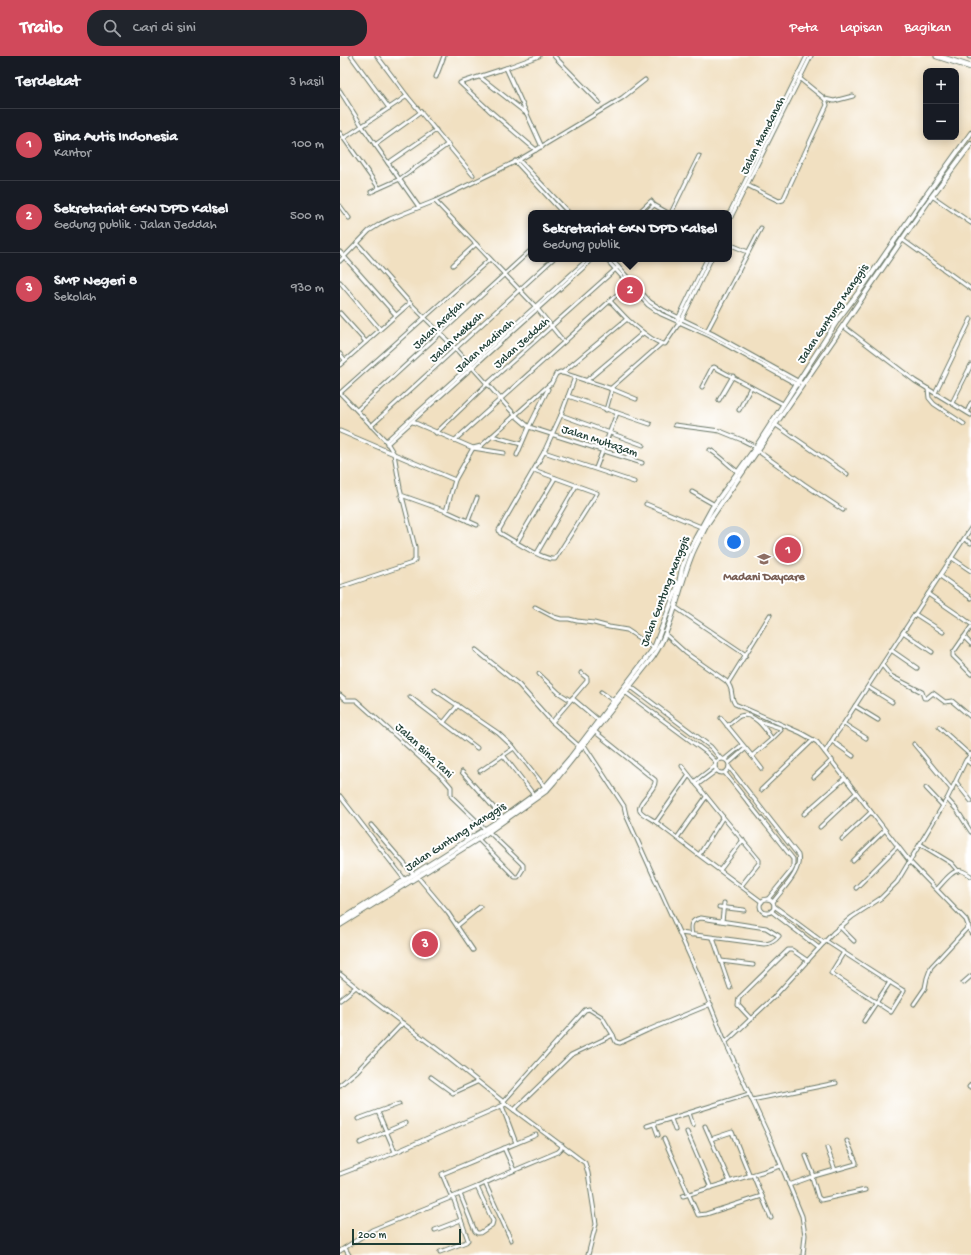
<!DOCTYPE html>
<html lang="id">
<meta charset="utf-8">
<style>
:root{--surface:#171b24;--page:#20242c;--text:#f1f3f6;--muted:#9ea1a6;--line:#363941;--accent:#d1495b}
body{margin:0;font-family:"Gochi Hand",sans-serif;background:var(--page);color:var(--text)}
.controls{position:absolute;right:12px;top:12px;display:grid;overflow:hidden;border-radius:8px;box-shadow:0 2px 10px #0003}
.controls button{width:36px;height:36px;display:grid;place-items:center;padding:0;border:0;border-bottom:1px solid var(--line);background:var(--surface);color:var(--text);font:20px sans-serif}
.scale{position:absolute;left:12px;bottom:10px;width:109px;box-sizing:border-box;padding-left:4px;border:2px solid #1f3d34;border-top:0;font-size:11px;line-height:14px;white-space:nowrap;color:#1f3d34;-webkit-text-stroke:3px #fff;paint-order:stroke}
.you{position:absolute;left:394px;top:486px;width:14px;height:14px;margin:-10px;border:3px solid #fff;border-radius:50%;background:#1a73e8;box-shadow:0 0 0 6px #1a73e833}
.badge{display:grid;place-items:center;width:26px;height:26px;border-radius:50%;background:var(--accent);color:#fff;font-size:13px;font-weight:700}
.pin{position:absolute;translate:-50% -50%;border:2px solid #fff;box-shadow:0 1px 4px #0006}
.popup{position:absolute;left:188px;top:154px;width:204px;height:52px;box-sizing:border-box;display:grid;place-content:center;border-radius:8px;background:var(--surface);filter:drop-shadow(0 1px 3px #0005);font-size:13px;white-space:nowrap;color:var(--muted)}
.popup b{font-size:15px;color:var(--text)}
.popup::after{content:'';position:absolute;left:50%;top:100%;margin-left:-8px;border:8px solid transparent;border-top-color:var(--surface)}
.list{margin:0;padding:0;list-style:none}
h2{display:flex;justify-content:space-between;align-items:center;height:52px;margin:0;padding:0 16px;font-size:17px}
h2 small{font-size:13px;font-weight:400;color:var(--muted)}
.list li{display:grid;grid-template-columns:26px 1fr auto;gap:12px;align-items:center;box-sizing:border-box;height:72px;padding:0 16px;border-top:1px solid var(--line)}
.list b{display:block;font-size:15px;white-space:nowrap}
.list p{margin:0;font-size:13px;white-space:nowrap;color:var(--muted)}
.list em{font-size:13px;font-style:normal;color:var(--muted)}
.icon{flex:none;width:22px;height:22px;fill:none;stroke:currentColor;stroke-width:2;stroke-linecap:round;stroke-linejoin:round}
.map{position:relative;flex:none;width:631px;height:1199px;overflow:hidden}
header{display:flex;align-items:center;gap:24px;box-sizing:border-box;height:56px;padding:0 20px;background:var(--accent);color:#fff}
header strong{font-size:19px}
nav{display:flex;gap:22px;margin-inline-start:auto;font-size:14px}
.search{width:280px;height:36px;background:var(--page);display:flex;align-items:center;gap:10px;box-sizing:border-box;padding:0 14px;border-radius:16px;color:var(--muted);font-size:15px}
main{display:flex}
aside{flex:1;background:var(--surface)}
.map>svg:first-child{display:block}
.lines{fill:none;stroke-linecap:round;stroke-linejoin:round}
.minor-casing{stroke:#687665;stroke-width:5}
.tertiary-casing{stroke:#687665;stroke-width:6}
.primary-casing{stroke:#687665;stroke-width:7}
.minor{stroke:#fff;stroke-width:3}
.tertiary{stroke:#fff;stroke-width:4}
.primary{stroke:#fff;stroke-width:5}
.labels{text-anchor:middle;stroke-width:4;stroke-linejoin:round;paint-order:stroke}
.street-label{font-size:12px;fill:#1f3d34;stroke:#fff}
.education-label{font-size:12px;font-weight:bold;fill:#785e54;stroke:#fff}
</style>
<header>
<strong>Trailo</strong>
<div class="search"><svg class="icon" aria-label="search" viewBox="0 0 24 24"><circle cx="10" cy="10" r="6"/><path d="M15 15l6 6"/></svg>Cari di sini</div>
<nav><a>Peta</a><a>Lapisan</a><a>Bagikan</a></nav>
</header>
<main>
<aside>
<h2>Terdekat<small>3 hasil</small></h2>
<ul class="list">
<li><span class="badge">1</span><div><b>Bina Autis Indonesia</b><p>Kantor</p></div><em>100 m</em></li>
<li><span class="badge">2</span><div><b>Sekretariat GKN DPD Kalsel</b><p>Gedung publik · Jalan Jeddah</p></div><em>500 m</em></li>
<li><span class="badge">3</span><div><b>SMP Negeri 8</b><p>Sekolah</p></div><em>930 m</em></li>
</ul>
</aside>
<div class="map">
<svg width="631" height="1199" viewBox="0 0 631 1199">
<rect width="100%" height="100%" fill="#fff"/>
<filter id="ink" filterUnits="userSpaceOnUse"><feTurbulence type="fractalNoise" baseFrequency=".025" numOctaves="2"/><feDisplacementMap in="SourceGraphic" scale="8" xChannelSelector="R" yChannelSelector="G"/><feConvolveMatrix kernelMatrix="1 2 1 2 8 2 1 2 1" color-interpolation-filters="sRGB"/></filter>
<filter id="wash" filterUnits="userSpaceOnUse"><feTurbulence type="fractalNoise" baseFrequency=".012" numOctaves="4" result="noise"/><feDisplacementMap in="SourceGraphic" scale="16" xChannelSelector="R" yChannelSelector="G"/><feGaussianBlur stdDeviation="0.9" result="paint"/><feColorMatrix in="noise" values="0 0 0 0 0 0 0 0 0 0 0 0 0 0 0 0 0 1.4 0 .05"/><feComposite in="paint" operator="in"/></filter>
<g filter="url(#wash)">
<rect width="100%" height="100%" fill="#f1e0c1"/>
</g>
<g filter="url(#ink)">
<g class="lines">
<!-- minor casing -->
<g class="minor-casing">
<g id="minor">
<path d="M11 0 49 52"/>
<path d="M37 0 67 40 133 119"/>
<path d="M214 0 259 46"/>
<path d="M166 12 199 0"/>
<path d="M96 21 104 0"/>
<path d="M140 21 186 57"/>
<path d="M459 22 485 43 494 45 513 40"/>
<path d="M0 35 22 70 4 82"/>
<path d="M67 40 22 70 79 151"/>
<path d="M0 77 39 132"/>
<path d="M35 89 81 56"/>
<path d="M196 94 149 54 120 27 166 12 202 91"/>
<path d="M179 104 229 157"/>
<path d="M175 105 223 157"/>
<path d="M48 107 96 74"/>
<path d="M407 129 439 145 443 144 487 49 485 43"/>
<path d="M31 136 60 123 108 88"/>
<path d="M592 140 631 167"/>
<path d="M95 145 195 250 224 286"/>
<path d="M0 150 9 162"/>
<path d="M298 157 311 145 314 149 328 157"/>
<path d="M306 157 314 149"/>
<path d="M331 157 359 100"/>
<path d="M389 158 467 0"/>
<path d="M389 165 471 0"/>
<path d="M563 184 631 233"/>
<path d="M17 187 70 247 116 293 175 359 189 371 302 407"/>
<path d="M389 188 408 196"/>
<path d="M0 196 56 259"/>
<path d="M266 203 308 249 321 258 370 280 458 329"/>
<path d="M271 203 310 246 323 254 373 278 463 328"/>
<path d="M0 205 29 175 40 168 50 163 95 145 179 104 282 42 305 24"/>
<path d="M113 209 136 188"/>
<path d="M0 226 40 273"/>
<path d="M270 245 287 263"/>
<path d="M0 257 26 286"/>
<path d="M338 263 367 203"/>
<path d="M503 270 575 325 631 359"/>
<path d="M367 275 421 172"/>
<path d="M0 298 5 304"/>
<path d="M0 309 70 247"/>
<path d="M222 317 287 263C295 270 315 288 325 288L342 263 371 203"/>
<path d="M246 325 303 277"/>
<path d="M211 328 216 318 220 316 272 333 266 354"/>
<path d="M362 331 372 312 374 311 443 348"/>
<path d="M270 333 321 288"/>
<path d="M272 333 296 343"/>
<path d="M588 333 589 342 594 348 624 368"/>
<path d="M0 337 46 385 54 398 60 432 75 491V504L72 507 0 531"/>
<path d="M0 337 150 203"/>
<path d="M595 337 631 263"/>
<path d="M228 340 310 368"/>
<path d="M379 344 393 320"/>
<path d="M612 347 631 309"/>
<path d="M17 354 191 194"/>
<path d="M399 354 411 331"/>
<path d="M627 356 631 347"/>
<path d="M221 359 303 389"/>
<path d="M73 366 133 392 141 390 211 327"/>
<path d="M335 369 380 375 402 384 416 391"/>
<path d="M436 369 507 418"/>
<path d="M31 370 213 203"/>
<path d="M0 375 115 424"/>
<path d="M96 377 147 328 278 211"/>
<path d="M152 380 181 388"/>
<path d="M115 384 291 226"/>
<path d="M46 385 248 203"/>
<path d="M47 388 253 203"/>
<path d="M370 394C381 400 388 409 398 416"/>
<path d="M418 395 464 428 503 454"/>
<path d="M204 396 294 426"/>
<path d="M177 399 189 371 208 333"/>
<path d="M256 412 277 357"/>
<path d="M194 414 257 437 215 503C204 505 171 483 160 477L159 474 204 396 221 359 235 321"/>
<path d="M352 436 375 449"/>
<path d="M61 439 106 455"/>
<path d="M306 448 361 471"/>
<path d="M128 465 137 442"/>
<path d="M137 469 106 455 115 424 133 392 164 397"/>
<path d="M624 483 631 487"/>
<path d="M177 486 215 422"/>
<path d="M197 497 236 430"/>
<path d="M612 502 631 515"/>
<path d="M600 520 631 542"/>
<path d="M588 538 623 562 631 568"/>
<path d="M195 551 214 561 221 563H229L237 565 254 567 269 571 287 574 314 592"/>
<path d="M335 551 406 599"/>
<path d="M575 558 603 576"/>
<path d="M631 571 613 597V600L631 618"/>
<path d="M563 576 592 596"/>
<path d="M325 578 346 597 386 625C395 634 389 640 395 648L461 677 477 686 570 806 626 864 631 877"/>
<path d="M624 581 631 588"/>
<path d="M136 594 179 629 212 666 239 690"/>
<path d="M551 594 577 612"/>
<path d="M542 609 551 620 582 636 584 642H587L593 637 605 646 612 645 631 661"/>
<path d="M199 618 219 637 230 644"/>
<path d="M388 627 430 559"/>
<path d="M290 630 371 691 381 703"/>
<path d="M528 631 552 646"/>
<path d="M95 634 158 677 174 692 205 731"/>
<path d="M261 636 274 645"/>
<path d="M285 636 366 696 376 706"/>
<path d="M0 639 6 644H16L105 724 111 731V740L146 774"/>
<path d="M70 641 137 692"/>
<path d="M232 642 258 664"/>
<path d="M515 650 538 664"/>
<path d="M381 662 412 700 432 683C426 674 414 655 400 660 396 662 391 667 387 670"/>
<path d="M419 665 440 672 441 674 432 683"/>
<path d="M104 666 118 649"/>
<path d="M212 666 247 625V622L241 617"/>
<path d="M504 668 526 682"/>
<path d="M599 671 630 699"/>
<path d="M254 675 315 724C317 734 296 746 300 755 303 759 312 763 316 766"/>
<path d="M492 685 513 700"/>
<path d="M574 688 612 734"/>
<path d="M244 689 284 750 286 759 357 916 384 983 431 1085 462 1160 465 1179 463 1199"/>
<path d="M485 696 494 681 502 670 631 472"/>
<path d="M163 699 194 739"/>
<path d="M412 700 422 713"/>
<circle cx="382" cy="710" r="7"/>
<path d="M385 703 402 689"/>
<path d="M626 704 631 708"/>
<path d="M389 707 405 693"/>
<path d="M342 710 349 719"/>
<path d="M389 711 458 799C462 816 442 833 433 846"/>
<path d="M140 715 174 692"/>
<path d="M122 716 163 762"/>
<path d="M385 717 453 803V811L451 815 428 843"/>
<path d="M474 721 492 704"/>
<path d="M354 726 375 710"/>
<path d="M616 726 631 745"/>
<path d="M357 729 377 714"/>
<path d="M586 732 603 750"/>
<path d="M421 734 473 684"/>
<path d="M0 740 65 824"/>
<path d="M607 743 617 754 631 776"/>
<path d="M464 758 505 722"/>
<path d="M383 761 419 804V807L401 830"/>
<path d="M31 769 74 819"/>
<path d="M480 771 516 737"/>
<path d="M337 782 366 741"/>
<path d="M138 783 175 821H178L183 813V809L149 776"/>
<path d="M502 783 531 756"/>
<path d="M580 788 611 807 618 815"/>
<path d="M359 799 316 766 349 719 383 761 359 799 422 846"/>
<path d="M513 805 545 774"/>
<path d="M380 814 403 784"/>
<path d="M77 820 108 857 133 894"/>
<path d="M516 832 558 790"/>
<path d="M597 833C603 827 613 812 622 815 625 816 628 818 631 820"/>
<circle cx="427" cy="850" r="7"/>
<path d="M434 850 484 887"/>
<path d="M379 851 404 854"/>
<path d="M431 855 479 892"/>
<path d="M382 865 384 847"/>
<path d="M117 870 140 851"/>
<path d="M500 871 514 885"/>
<path d="M340 877 424 888C430 888 435 885 439 880L426 872 361 862C350 864 350 870 352 879"/>
<path d="M373 882 390 932"/>
<path d="M486 885C512 902 538 919 564 935L551 956 491 917 504 896"/>
<path d="M381 905 413 909"/>
<path d="M0 918 36 947 101 996 166 1048 245 1107 248 1117 256 1168 248 1199"/>
<path d="M623 927 631 920"/>
<path d="M0 944 16 931"/>
<path d="M574 948 585 932 587 922 591 911 629 870"/>
<path d="M411 963 398 949 399 942 448 894H452L468 905"/>
<path d="M524 965 550 926"/>
<path d="M386 986 433 942 493 877 512 861 541 842 557 826 607 743 625 706 631 698"/>
<path d="M91 1021 113 1037 137 1026"/>
<path d="M0 1029 17 1015 63 967"/>
<path d="M629 1031 631 1029"/>
<path d="M412 1044 496 1027"/>
<path d="M163 1046 245 954 249 953 262 961 273 979"/>
<path d="M162 1050 176 1087"/>
<path d="M174 1054 231 999 273 979 276 986 280 987 308 974 371 948"/>
<path d="M38 1056 55 1096"/>
<path d="M349 1057 353 1069"/>
<path d="M18 1063 59 1048"/>
<path d="M331 1063 335 1074"/>
<path d="M314 1068 318 1079"/>
<path d="M307 1070 409 1038"/>
<path d="M365 1070 390 1126"/>
<path d="M347 1076 371 1132"/>
<path d="M324 1083 358 1159 366 1158 422 1140"/>
<path d="M371 1083 392 1076 410 1120"/>
<path d="M20 1087 66 1067"/>
<path d="M164 1092 174 1114"/>
<path d="M487 1092 495 1114"/>
<path d="M466 1100 474 1120"/>
<path d="M0 1118 42 1102 166 1048"/>
<path d="M413 1119 431 1162"/>
<path d="M472 1121 478 1141 481 1144 525 1134"/>
<path d="M145 1127 171 1184"/>
<path d="M449 1129 474 1120 516 1108V1106L507 1085"/>
<path d="M120 1138 135 1175 137 1177H140L152 1169 153 1165 137 1131"/>
<path d="M343 1140 441 1110"/>
<path d="M112 1142 102 1118 196 1079"/>
<path d="M95 1174 121 1164"/>
<path d="M5 1192 9 1199"/>
<path d="M0 1195 32 1174 137 1131 154 1123 218 1096 221 1093 222 1089"/>
<path d="M100 1196 126 1186 128 1184 113 1141"/>
</g>
</g>
<!-- tertiary casing -->
<g class="tertiary-casing">
<g id="tertiary">
<path d="M0 865 158 765 205 731 230 702 314 592 339 527 342 512 348 496 372 452 416 391 499 262 524 229 579 149 631 77"/>
<path d="M0 869 138 783 206 735 214 726 313 601C333 571 338 534 351 501 355 490 362 479 367 468L592 140 631 88"/>
</g>
</g>
<!-- primary casing -->
<g class="primary-casing">
<g id="primary">
<path d="M597 0 631 11"/>
<path d="M630 0H631"/>
</g>
</g>
<!-- minor -->
<use href="#minor" class="minor"/>
<!-- tertiary -->
<use href="#tertiary" class="tertiary"/>
<!-- primary -->
<use href="#primary" class="primary"/>
</g>
</g>
<!-- icons -->
<defs>
<g id="school-bare" transform="scale(1.08)"><path d="M0-5L7-2L0 1L-7-2ZM-4 1L0 2.5L4 1V4Q0 6-4 4Z" fill="#8d6e63" stroke="#fff" stroke-width="2.5" paint-order="stroke"/></g>
</defs>
<g fill-rule="evenodd">
<use href="#school-bare" x="424" y="503"/>
</g>
<g class="labels">
<!-- street labels -->
<g class="street-label">
<text transform="translate(422 79) rotate(-63)" y="4">Jalan Hamdanah</text>
<text transform="translate(492 257) rotate(-56)" y="4">Jalan Guntung Manggis</text>
<text transform="translate(98 268) rotate(-43)" y="4">Jalan Arafah</text>
<text transform="translate(116 280) rotate(-43)" y="4">Jalan Mekkah</text>
<text transform="translate(181 286) rotate(-42)" y="4">Jalan Jeddah</text>
<text transform="translate(144 289) rotate(-42)" y="4">Jalan Madinah</text>
<text transform="translate(260 384) rotate(18)" y="4">Jalan Multazam</text>
<text transform="translate(324 535) rotate(-69)" y="4">Jalan Guntung Manggis</text>
<text transform="translate(85 694) rotate(43)" y="4">Jalan Bina Tani</text>
<text transform="translate(115 780) rotate(-33)" y="4">Jalan Guntung Manggis</text>
</g>
<!-- education labels -->
<g class="education-label">
<text x="424" y="524">Madani Daycare</text>
</g>
</g>
</svg>
<div class="controls">
<button>+</button>
<button>−</button>
</div>
<div class="scale">200 m</div>
<div class="you"></div>
<div class="pin badge" style="left:448px;top:494px">1</div>
<div class="pin badge" style="left:290px;top:234px">2</div>
<div class="popup"><b>Sekretariat GKN DPD Kalsel</b>Gedung publik</div>
<div class="pin badge" style="left:85px;top:888px">3</div>
</div>
</main>
